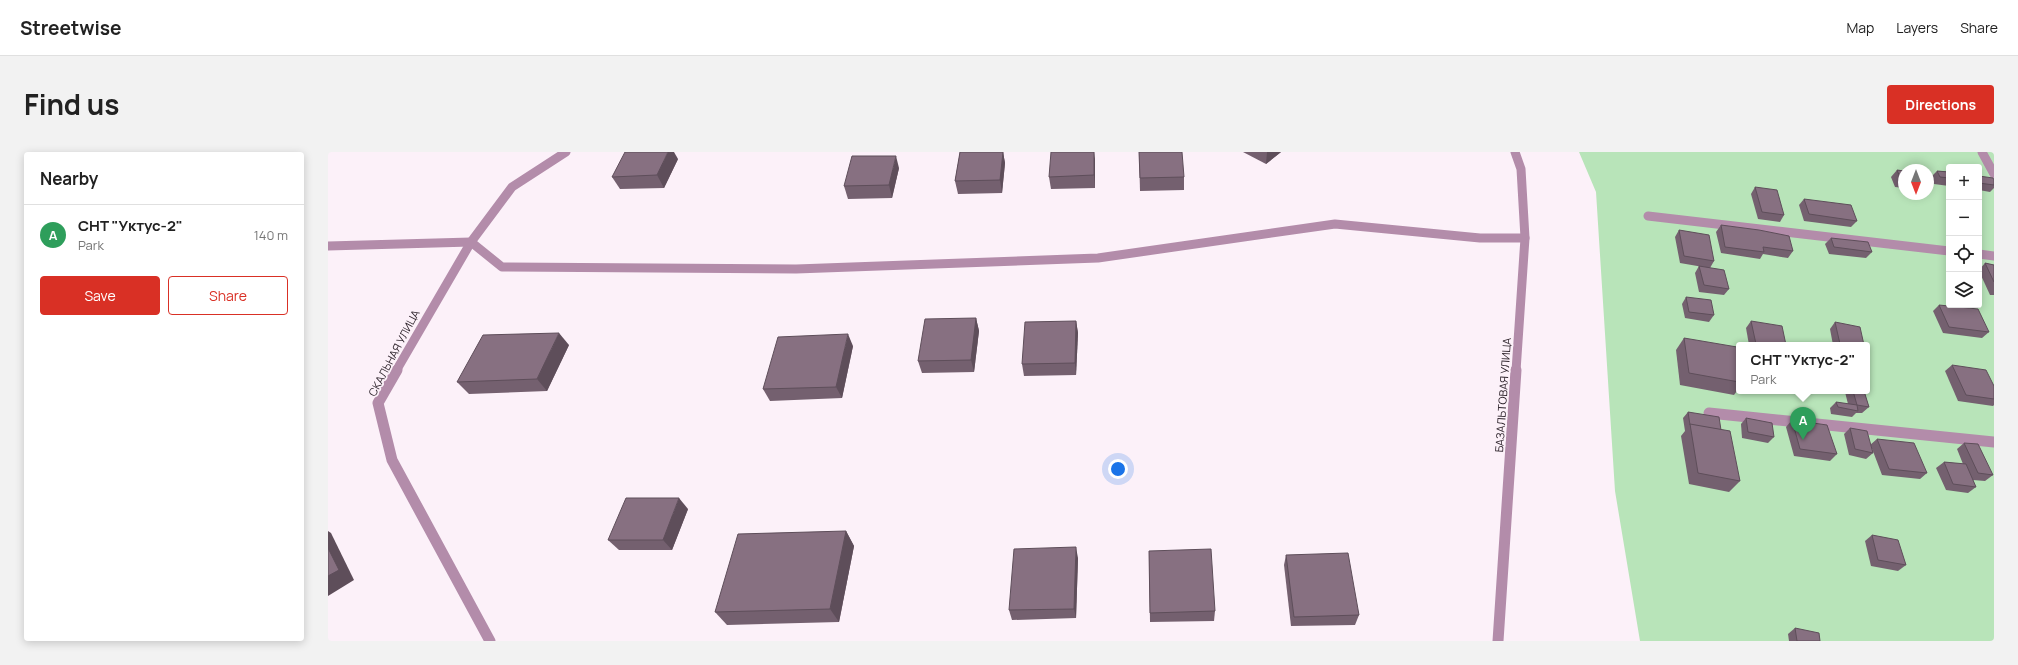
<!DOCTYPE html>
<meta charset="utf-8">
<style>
:root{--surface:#fff;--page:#f2f2f2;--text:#222;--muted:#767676;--line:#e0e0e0;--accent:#d93025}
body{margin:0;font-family:Manrope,sans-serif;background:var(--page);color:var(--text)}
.controls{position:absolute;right:12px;top:12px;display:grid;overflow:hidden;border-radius:4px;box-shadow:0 2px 10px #0003}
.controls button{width:36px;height:36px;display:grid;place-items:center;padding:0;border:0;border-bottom:1px solid var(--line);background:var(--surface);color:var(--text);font:20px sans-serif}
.compass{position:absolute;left:1570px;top:12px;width:36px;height:36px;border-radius:50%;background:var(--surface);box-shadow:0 2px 10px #0003;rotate:180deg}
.you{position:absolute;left:790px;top:317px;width:14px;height:14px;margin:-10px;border:3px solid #fff;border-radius:50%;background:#1a73e8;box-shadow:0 0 0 6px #1a73e833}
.badge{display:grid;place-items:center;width:26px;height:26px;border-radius:50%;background:var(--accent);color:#fff;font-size:13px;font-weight:700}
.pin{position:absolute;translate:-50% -33px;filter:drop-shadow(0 1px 2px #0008)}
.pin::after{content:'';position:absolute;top:21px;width:14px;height:12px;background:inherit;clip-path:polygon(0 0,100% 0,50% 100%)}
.popup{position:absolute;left:1408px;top:190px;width:134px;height:52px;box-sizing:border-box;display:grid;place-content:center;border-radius:4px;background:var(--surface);filter:drop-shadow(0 1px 3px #0005);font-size:13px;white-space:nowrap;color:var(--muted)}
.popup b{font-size:15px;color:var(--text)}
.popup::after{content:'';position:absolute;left:50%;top:100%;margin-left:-8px;border:8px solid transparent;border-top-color:var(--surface)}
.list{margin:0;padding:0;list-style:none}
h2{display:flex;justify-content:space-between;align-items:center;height:52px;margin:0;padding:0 16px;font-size:17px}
h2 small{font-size:13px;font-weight:400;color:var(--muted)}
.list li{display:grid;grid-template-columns:26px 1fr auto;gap:12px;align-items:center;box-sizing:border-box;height:60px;padding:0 16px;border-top:1px solid var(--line)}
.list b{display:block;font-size:15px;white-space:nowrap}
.list p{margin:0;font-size:13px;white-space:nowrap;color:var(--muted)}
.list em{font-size:13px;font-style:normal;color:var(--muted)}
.actions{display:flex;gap:8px;padding:12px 16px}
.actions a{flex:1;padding:9px 0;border:1px solid var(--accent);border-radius:4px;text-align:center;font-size:14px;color:var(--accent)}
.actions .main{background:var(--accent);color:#fff}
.icon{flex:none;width:22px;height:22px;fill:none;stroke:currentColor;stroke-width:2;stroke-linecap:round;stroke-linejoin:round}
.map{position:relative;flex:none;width:1666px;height:489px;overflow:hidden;border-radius:4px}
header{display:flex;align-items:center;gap:24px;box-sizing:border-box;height:56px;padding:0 20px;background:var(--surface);border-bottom:1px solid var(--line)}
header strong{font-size:19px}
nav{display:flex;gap:22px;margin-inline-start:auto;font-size:14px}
.intro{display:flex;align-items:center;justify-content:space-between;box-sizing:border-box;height:96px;padding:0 24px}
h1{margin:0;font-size:28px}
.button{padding:10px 18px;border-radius:4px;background:var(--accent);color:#fff;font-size:14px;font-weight:700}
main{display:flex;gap:24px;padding:0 24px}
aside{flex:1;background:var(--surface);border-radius:4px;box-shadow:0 2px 10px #0003}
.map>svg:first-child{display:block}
.green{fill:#b8e4b9;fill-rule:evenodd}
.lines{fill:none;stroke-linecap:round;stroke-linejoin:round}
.service-far1{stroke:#b38caa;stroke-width:9}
.service{stroke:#b38caa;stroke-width:11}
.minor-far1{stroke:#b38caa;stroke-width:9}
.minor{stroke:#b38caa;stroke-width:11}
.wall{fill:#74606f}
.shaded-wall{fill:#5e4e5a}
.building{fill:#877081;stroke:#5e4e5a}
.labels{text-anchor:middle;stroke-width:3.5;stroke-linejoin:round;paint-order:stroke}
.street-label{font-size:11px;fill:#2d232b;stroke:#fcf1f9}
</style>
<header>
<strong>Streetwise</strong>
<nav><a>Map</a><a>Layers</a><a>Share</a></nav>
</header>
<div class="intro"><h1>Find us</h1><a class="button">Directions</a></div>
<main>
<aside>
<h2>Nearby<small></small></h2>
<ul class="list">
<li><span class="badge" style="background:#2e9e5b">A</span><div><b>СНТ &quot;Уктус-2&quot;</b><p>Park</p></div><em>140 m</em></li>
</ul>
<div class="actions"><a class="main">Save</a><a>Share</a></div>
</aside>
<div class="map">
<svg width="1666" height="489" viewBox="0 0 1666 489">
<rect width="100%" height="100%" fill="#fcf1f9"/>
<!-- green -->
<path class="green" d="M1251 0H1666V489H1312L1287 339 1268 40ZM1621 15H1651V153H1621ZM1576 18H1600V42H1576ZM1411 193H1539V239H1411Z"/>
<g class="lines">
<!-- service-far1 -->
<g class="service-far1">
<path d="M1320 64 1621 99"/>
<path d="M1651 102 1666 104"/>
</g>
<!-- service -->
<path class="service" d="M1381 261 1666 290"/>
<!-- minor-far1 -->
<g class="minor-far1">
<path d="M1187 0 1193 17 1197 86 1188 219"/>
<path d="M1654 0 1666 22"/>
<path d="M0 94 143 90 174 115 468 117 770 106 1007 72 1152 86H1197"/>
<path d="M68 219 143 90 184 35 238 0"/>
</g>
<!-- minor -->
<g class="minor">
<path d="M69 218 50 251 64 308 162 489"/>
<path d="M1170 489 1188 218"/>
</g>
</g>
<!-- wall -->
<g class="wall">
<path d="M632 0H675L677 11 674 41 630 42 627 29Z"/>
<path d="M811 0 856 25V38L812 39Z"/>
<path d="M915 0H953L938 12Z"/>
<path d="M350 7 336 36 292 37 284 25Z"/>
<path d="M767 7V36L723 37 721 25Z"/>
<path d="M571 16 564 46 520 47 516 34Z"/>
<path d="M1569 18 1576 19V36L1567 35 1563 25Z"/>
<path d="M1609 19 1621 20V34L1606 32 1603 25Z"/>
<path d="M1651 24 1666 28V36L1662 40 1651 38Z"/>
<path d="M1427 35 1456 63 1452 70 1430 67 1423 42Z"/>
<path d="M1476 47 1529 69 1523 75 1476 69 1471 53Z"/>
<path d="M1393 73 1465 99 1460 106 1435 102 1432 107 1393 101 1388 80Z"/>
<path d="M1351 78 1386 109 1382 116 1401 137 1396 143 1371 140 1367 121 1371 114 1381 116 1352 111 1347 85Z"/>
<path d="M1503 86 1544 100 1538 106 1501 102 1497 92Z"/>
<path d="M1657 111 1666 113V143H1662L1651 119V118Z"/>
<path d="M1358 145 1386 163 1381 170 1357 166 1354 152Z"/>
<path d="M1611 153 1661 180 1654 186 1615 181 1605 159Z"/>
<path d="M648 166 651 179 646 220 594 221 590 209Z"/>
<path d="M748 169 750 181 748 223 696 224 694 212Z"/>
<path d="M1423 169 1458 193H1421L1418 176Z"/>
<path d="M1507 170 1536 193H1505L1502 177Z"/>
<path d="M1356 186 1411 207V236L1406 243 1352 233 1348 198Z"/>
<path d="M241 193 219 239 141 242 129 230Z"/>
<path d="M525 194 514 246 442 249 435 237Z"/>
<path d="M1624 213 1666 234V253L1665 254 1630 249 1617 219Z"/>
<path d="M1518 239H1536L1541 255 1534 261H1528L1524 265 1503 262 1502 256 1508 250 1520 252 1517 240Z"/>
<path d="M1360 260 1393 278 1412 329 1401 340 1361 332 1353 284 1357 279 1355 266Z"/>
<path d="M1418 266 1446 285 1440 291 1414 286 1413 272Z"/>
<path d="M1464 268 1509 302 1502 309 1466 304 1458 275Z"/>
<path d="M1522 276 1542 293 1549 287 1599 321 1592 327 1554 323 1543 294 1545 301 1538 307 1521 303 1516 282Z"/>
<path d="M1636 291 1665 323 1657 329 1645 328 1648 335 1640 341 1618 338 1608 316 1616 310 1635 312 1629 297Z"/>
<path d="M360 357 344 398H291L280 388Z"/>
<path d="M518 379 526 394 511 470 399 473 387 460Z"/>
<path d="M1544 383 1578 413 1570 419 1543 414 1537 389Z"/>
<path d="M821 399 887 459 886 469 822 470Z"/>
<path d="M958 403 1031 463 1027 473 963 474 956 413Z"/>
<path d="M750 406 748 466 684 468 681 458Z"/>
<path d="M1467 476 1492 489H1461L1460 482Z"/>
</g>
<!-- shaded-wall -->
<g class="shaded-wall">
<path d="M340 0H346L350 7 336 36 329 23Z"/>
<path d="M675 0 677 11 674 41 672 28Z"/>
<path d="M766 0 767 7V36L766 23Z"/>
<path d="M939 0H953L938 12Z"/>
<path d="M568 4 571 16 564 46 561 33Z"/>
<path d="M648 166 651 179 646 220 643 208Z"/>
<path d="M748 169 750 181 748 223 747 211Z"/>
<path d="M231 181 241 193 219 239 209 227Z"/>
<path d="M520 182 525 194 514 246 508 235Z"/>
<path d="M351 346 360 357 344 398 335 388Z"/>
<path d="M0 379 3 381 26 428 0 444Z"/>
<path d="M518 379 526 394 511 470 502 457Z"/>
<path d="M748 395 750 406 748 466 746 457Z"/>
</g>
<!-- building -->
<g class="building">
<path d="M297 0H340L329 23 284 25Z"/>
<path d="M632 0H675L672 28 627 29Z"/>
<path d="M723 0H766V23L721 25Z"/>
<path d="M811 0H854L856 25 812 26Z"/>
<path d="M524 4H568L561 33 516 34Z"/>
<path d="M1569 18 1576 19V29L1573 28Z"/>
<path d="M1609 19 1621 20V26L1612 25Z"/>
<path d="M1651 24 1665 26 1666 28V33L1651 31Z"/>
<path d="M1427 35 1449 38 1456 63 1434 60Z"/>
<path d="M1476 47 1523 53 1529 69 1481 62Z"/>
<path d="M1393 73 1431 78 1461 84 1465 99 1435 95 1436 100 1397 95Z"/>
<path d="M1351 78 1381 83 1386 109 1356 104Z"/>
<path d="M1503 86 1540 90 1544 100 1506 95Z"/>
<path d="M1657 111 1666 113V130Z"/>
<path d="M1371 114 1396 118 1401 137 1376 133Z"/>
<path d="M1358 145 1383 148 1386 163 1361 160Z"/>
<path d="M1611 153 1650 157 1661 180 1621 175Z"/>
<path d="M648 166 643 208 590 209 597 167Z"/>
<path d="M748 169 747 211 694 212 697 170Z"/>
<path d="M1423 169 1454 174 1458 193H1433L1428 192Z"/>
<path d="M1507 170 1532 175 1536 193H1518L1512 192Z"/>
<path d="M231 181 209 227 129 230 155 183Z"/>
<path d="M520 182 508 235 435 237 450 185Z"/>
<path d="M1356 186 1409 195 1411 207V230L1361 221Z"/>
<path d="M1624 213 1658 218 1666 234V247L1638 243Z"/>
<path d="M1525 239H1536L1541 255 1529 253Z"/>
<path d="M1508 250 1529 253 1530 259 1510 255Z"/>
<path d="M1360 260 1391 265 1393 278 1362 273Z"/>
<path d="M1418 266 1444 271 1446 285 1420 280Z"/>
<path d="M1464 268 1499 273 1509 302 1472 297Z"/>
<path d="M1362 272 1402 279 1412 329 1370 321Z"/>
<path d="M1522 276 1539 279 1545 301 1527 297Z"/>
<path d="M1549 287 1586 291 1599 321 1561 317Z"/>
<path d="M1636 291 1650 292 1665 323 1650 321Z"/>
<path d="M1616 310 1638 312 1648 335 1625 332Z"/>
<path d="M298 346H351L335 388H280Z"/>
<path d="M518 379 502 457 387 460 410 382Z"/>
<path d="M1544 383 1570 388 1578 413 1550 408Z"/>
<path d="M748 395 746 457 681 458 686 397Z"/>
<path d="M0 396 11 418 0 424Z"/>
<path d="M883 397 887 459 822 461 821 399Z"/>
<path d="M1020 401 1031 463 966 465 958 403Z"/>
<path d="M1467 476 1491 481 1492 489H1469Z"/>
</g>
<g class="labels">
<!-- street labels -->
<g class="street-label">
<text transform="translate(66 201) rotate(-62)" y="4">СКАЛЬНАЯ УЛИЦА</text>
<text transform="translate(1175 243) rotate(-86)" y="4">БАЗАЛЬТОВАЯ УЛИЦА</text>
</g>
</g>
</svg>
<div class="controls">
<button>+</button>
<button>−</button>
<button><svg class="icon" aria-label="locate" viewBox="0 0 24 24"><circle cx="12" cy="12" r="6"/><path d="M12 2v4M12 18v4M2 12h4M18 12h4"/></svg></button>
<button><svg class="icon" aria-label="layers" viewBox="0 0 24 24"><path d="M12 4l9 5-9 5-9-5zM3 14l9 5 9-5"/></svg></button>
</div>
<svg class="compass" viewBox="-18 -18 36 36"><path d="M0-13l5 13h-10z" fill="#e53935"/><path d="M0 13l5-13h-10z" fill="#767676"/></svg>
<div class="you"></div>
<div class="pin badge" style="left:1475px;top:288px;background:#2e9e5b">A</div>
<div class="popup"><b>СНТ &quot;Уктус-2&quot;</b>Park</div>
</div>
</main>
